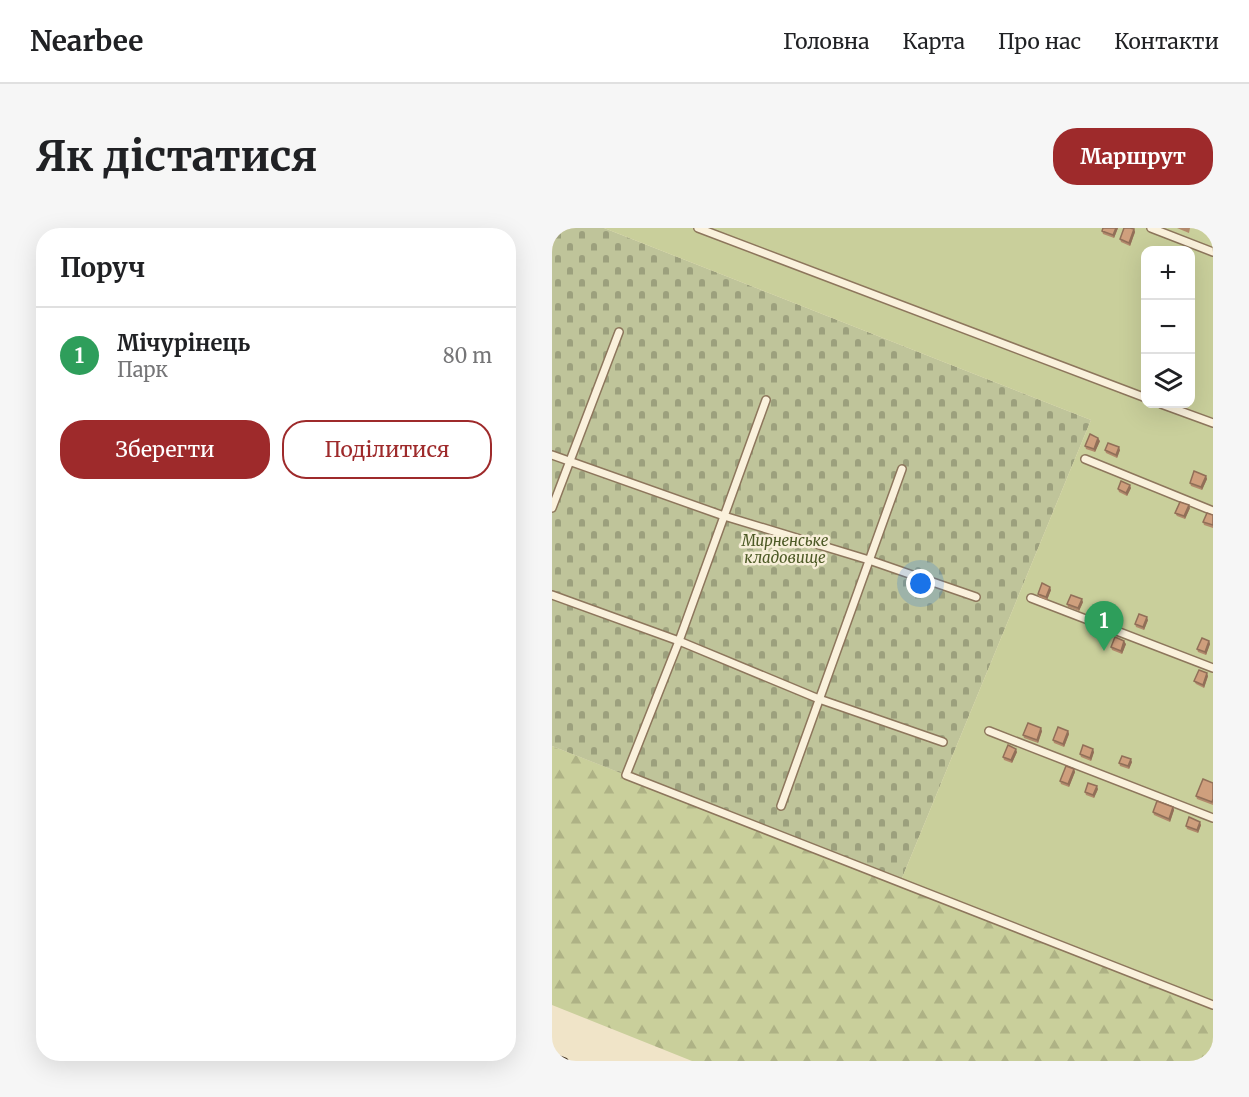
<!DOCTYPE html>
<html lang="uk">
<meta charset="utf-8">
<style>
:root{--surface:#fff;--page:#f6f6f6;--text:#202124;--muted:#757577;--line:#e0e0e0;--accent:#9e2a2b}
body{margin:0;font-family:Merriweather,serif;background:var(--page);color:var(--text)}
.controls{position:absolute;right:18px;top:18px;display:grid;overflow:hidden;border-radius:12px;box-shadow:0 6px 24px #0002}
.controls button{width:54px;height:54px;display:grid;place-items:center;padding:0;border:0;border-bottom:2px solid var(--line);background:var(--surface);color:var(--text);font:30px sans-serif}
.you{position:absolute;left:369px;top:356px;width:21px;height:21px;margin:-15px;border:4px solid #fff;border-radius:50%;background:#1a73e8;box-shadow:0 0 0 9px #1a73e833}
.badge{display:grid;place-items:center;width:39px;height:39px;border-radius:50%;background:var(--accent);color:#fff;font-size:20px;font-weight:700}
.pin{position:absolute;translate:-50% -50px;filter:drop-shadow(0 2px 3px #0008)}
.pin::after{content:'';position:absolute;top:32px;width:21px;height:18px;background:inherit;clip-path:polygon(0 0,100% 0,50% 100%)}
.list{margin:0;padding:0;list-style:none}
h2{display:flex;justify-content:space-between;align-items:center;height:78px;margin:0;padding:0 24px;font-size:26px}
h2 small{font-size:20px;font-weight:400;color:var(--muted)}
.list li{display:grid;grid-template-columns:39px 1fr auto;gap:18px;align-items:center;box-sizing:border-box;height:96px;padding:0 24px;border-top:2px solid var(--line)}
.list b{display:block;font-size:22px;white-space:nowrap}
.list p{margin:0;font-size:20px;white-space:nowrap;color:var(--muted)}
.list em{font-size:20px;font-style:normal;color:var(--muted)}
.actions{display:flex;gap:12px;padding:18px 24px}
.actions a{flex:1;padding:14px 0;border:2px solid var(--accent);border-radius:24px;text-align:center;font-size:21px;color:var(--accent)}
.actions .main{background:var(--accent);color:#fff}
.icon{flex:none;width:33px;height:33px;fill:none;stroke:currentColor;stroke-width:2;stroke-linecap:round;stroke-linejoin:round}
.map{position:relative;flex:none;width:661px;height:833px;overflow:hidden;border-radius:24px}
header{display:flex;align-items:center;gap:36px;box-sizing:border-box;height:84px;padding:0 30px;background:var(--surface);border-bottom:2px solid var(--line)}
header strong{font-size:28px}
nav{display:flex;gap:33px;margin-inline-start:auto;font-size:21px}
.intro{display:flex;align-items:center;justify-content:space-between;box-sizing:border-box;height:144px;padding:0 36px}
h1{margin:0;font-size:42px}
.button{padding:15px 27px;border-radius:24px;background:var(--accent);color:#fff;font-size:21px;font-weight:700}
main{display:flex;gap:36px;padding:0 36px}
aside{flex:1;background:var(--surface);border-radius:24px;box-shadow:0 6px 24px #0002}
.map>svg:first-child{display:block}
.forest{fill:url(#forest-firs)}
.cemetery{fill:url(#cemetery-stones)}
.green{fill:#c9cf9b;fill-rule:evenodd}
.lines{fill:none;stroke-linecap:round;stroke-linejoin:round}
.lane-casing{stroke:#8d765c;stroke-width:10}
.lane{stroke:#faf1dc;stroke-width:7}
.rail-casing{stroke:#3d2e20;stroke-width:7}
.rail{stroke:#f7eed8;stroke-width:4.5;stroke-dasharray:14;stroke-linecap:butt}
.wall{fill:#b2896c}
.shaded-wall{fill:#916f58}
.building{fill:#cf9f7d;stroke:#916f58;stroke-width:1.5}
.labels{text-anchor:middle;stroke-width:5;stroke-linejoin:round;paint-order:stroke}
.park-label{font-size:15px;font-style:italic;fill:#4d5a26;stroke:#f7eed8}
</style>
<header>
<strong>Nearbee</strong>
<nav><a>Головна</a><a>Карта</a><a>Про нас</a><a>Контакти</a></nav>
</header>
<div class="intro"><h1>Як дістатися</h1><a class="button">Маршрут</a></div>
<main>
<aside>
<h2>Поруч<small></small></h2>
<ul class="list">
<li><span class="badge" style="background:#2e9e5b">1</span><div><b>Мічурінець</b><p>Парк</p></div><em>80 m</em></li>
</ul>
<div class="actions"><a class="main">Зберегти</a><a>Поділитися</a></div>
</aside>
<div class="map">
<svg width="661" height="833" viewBox="0 0 661 833">
<defs>
<pattern id="forest-firs" width="22" height="20" patternUnits="userSpaceOnUse" patternTransform="scale(1.5)"><rect width="22" height="20" fill="#c9cf9b"/><path d="M5 1l3.5 6h-7zM16 11l3.5 6h-7z" fill="#aeb285"/></pattern>
<pattern id="cemetery-stones" width="16" height="16" patternUnits="userSpaceOnUse" patternTransform="scale(1.5)"><rect width="16" height="16" fill="#bfc49a"/><path d="M2 7V4a2 2 0 0 1 4 0v3zM10 15v-3a2 2 0 0 1 4 0v3z" fill="#9ca07d"/></pattern>
</defs>
<rect width="100%" height="100%" fill="#f0e4c8"/>
<!-- forest -->
<path class="forest" d="M0 518 661 777V833H140L0 777Z"/>
<!-- cemetery -->
<path class="cemetery" d="M0 0H52L539 192 348 655 0 518Z"/>
<!-- green -->
<path class="green" d="M52 0H661V777L348 655 539 192ZM594 22H638V176H594Z"/>
<g class="lines">
<!-- lane casing -->
<g class="lane-casing">
<g id="lane">
<path d="M146 0 594 170"/>
<path d="M599 0 661 24"/>
<path d="M214 172 127 413 74 547 661 777"/>
<path d="M609 176 661 195"/>
<path d="M0 227 172 288 317 332 424 369"/>
<path d="M533 231 661 283"/>
<path d="M0 280 67 104"/>
<path d="M0 367 127 413 267 471 391 514"/>
<path d="M479 370 661 440"/>
<path d="M437 503 661 590"/>
<path d="M229 578 350 241"/>
</g>
</g>
<!-- lane -->
<use href="#lane" class="lane"/>
<!-- rail casing -->
<g class="rail-casing">
<path id="rail" d="M0 828 13 833"/>
</g>
<!-- rail -->
<use href="#rail" class="rail"/>
</g>
<!-- wall -->
<g class="wall">
<path d="M566 0 562 10 551 6 550 3Z"/>
<path d="M625 0H638L637 5Z"/>
<path d="M582 1 583 4 578 18 569 14 568 11Z"/>
<path d="M548 213 543 224 534 221 533 218Z"/>
<path d="M553 222H568L565 230 554 225Z"/>
<path d="M654 248 655 251 650 262 639 258 638 255Z"/>
<path d="M579 260 575 268 567 264 566 261Z"/>
<path d="M638 280 633 291 625 288 623 285Z"/>
<path d="M661 287V300L652 297 651 294Z"/>
<path d="M499 362 495 372 487 369 486 366Z"/>
<path d="M531 374 527 383 516 379 515 376Z"/>
<path d="M596 392 592 402 584 399 583 396Z"/>
<path d="M657 413 658 416 654 427 646 424 645 421Z"/>
<path d="M574 416 570 426 560 422 559 419Z"/>
<path d="M656 448 652 460 644 456 642 453Z"/>
<path d="M490 503 486 515 472 510 471 507Z"/>
<path d="M516 503 517 506 512 519 502 515 501 512Z"/>
<path d="M465 524 460 535 452 532 451 529Z"/>
<path d="M542 524 539 533 529 529 528 526Z"/>
<path d="M580 534 577 541 568 538 567 535Z"/>
<path d="M522 541 523 544 517 559 509 556 508 553Z"/>
<path d="M661 555V577L645 571 644 568Z"/>
<path d="M546 561 542 570 534 567 533 564Z"/>
<path d="M621 579 622 582 618 594 602 587 601 584Z"/>
<path d="M649 597 646 605 635 601 634 598Z"/>
</g>
<!-- shaded-wall -->
<g class="shaded-wall">
<path d="M564 0H566L562 10 561 7Z"/>
<path d="M582 1 583 4 578 18 577 15Z"/>
<path d="M546 210 548 213 543 224 542 221Z"/>
<path d="M567 219 568 222 565 230 564 227Z"/>
<path d="M654 248 655 251 650 262 649 259Z"/>
<path d="M578 257 579 260 575 268 574 265Z"/>
<path d="M637 277 638 280 633 291 632 288Z"/>
<path d="M498 359 499 362 495 372 494 369Z"/>
<path d="M530 371 531 374 527 383 526 380Z"/>
<path d="M595 389 596 392 592 402 591 399Z"/>
<path d="M572 413 574 416 570 426 569 423Z"/>
<path d="M657 413 658 416 654 427 653 424Z"/>
<path d="M655 445 656 448 652 460 651 457Z"/>
<path d="M489 500 490 503 486 515 485 512Z"/>
<path d="M516 503 517 506 512 519 511 516Z"/>
<path d="M464 521 465 524 460 535 459 532Z"/>
<path d="M541 521 542 524 539 533 538 530Z"/>
<path d="M579 531 580 534 577 541 576 538Z"/>
<path d="M522 541 523 544 517 559 516 556Z"/>
<path d="M545 558 546 561 542 570 541 567Z"/>
<path d="M621 579 622 582 618 594 617 591Z"/>
<path d="M648 594 649 597 646 605 645 602Z"/>
</g>
<!-- building -->
<g class="building">
<path d="M551 0H564L561 7 550 3Z"/>
<path d="M572 0H578L582 1 577 15 568 11Z"/>
<path d="M661 1V10L658 9Z"/>
<path d="M626 19 636 22H625Z"/>
<path d="M538 206 546 210 542 221 533 218Z"/>
<path d="M556 215 567 219 564 227 553 222Z"/>
<path d="M642 243 654 248 649 259 638 255Z"/>
<path d="M569 253 578 257 574 265 566 261Z"/>
<path d="M628 274 637 277 632 288 623 285Z"/>
<path d="M655 285 661 287V297L651 294Z"/>
<path d="M490 355 498 359 494 369 486 366Z"/>
<path d="M519 367 530 371 526 380 515 376Z"/>
<path d="M587 386 595 389 591 399 583 396Z"/>
<path d="M563 409 572 413 569 423 559 419Z"/>
<path d="M650 410 657 413 653 424 645 421Z"/>
<path d="M647 442 655 445 651 457 642 453Z"/>
<path d="M476 495 489 500 485 512 471 507Z"/>
<path d="M506 499 516 503 511 516 501 512Z"/>
<path d="M456 517 464 521 459 532 451 529Z"/>
<path d="M531 517 541 521 538 530 528 526Z"/>
<path d="M570 528 579 531 576 538 567 535Z"/>
<path d="M514 538 522 541 516 556 508 553Z"/>
<path d="M651 551 661 555V571L660 574 644 568Z"/>
<path d="M536 555 545 558 541 567 533 564Z"/>
<path d="M605 573 621 579 617 591 601 584Z"/>
<path d="M637 589 648 594 645 602 634 598Z"/>
</g>
<g class="labels">
<!-- park labels -->
<g class="park-label">
<text x="233" y="318">Мирненське<tspan x="233" dy="17">кладовище</tspan></text>
</g>
</g>
</svg>
<div class="controls">
<button>+</button>
<button>−</button>
<button><svg class="icon" aria-label="layers" viewBox="0 0 24 24"><path d="M12 4l9 5-9 5-9-5zM3 14l9 5 9-5"/></svg></button>
</div>
<div class="you"></div>
<div class="pin badge" style="left:552px;top:423px;background:#2e9e5b">1</div>
</div>
</main>
